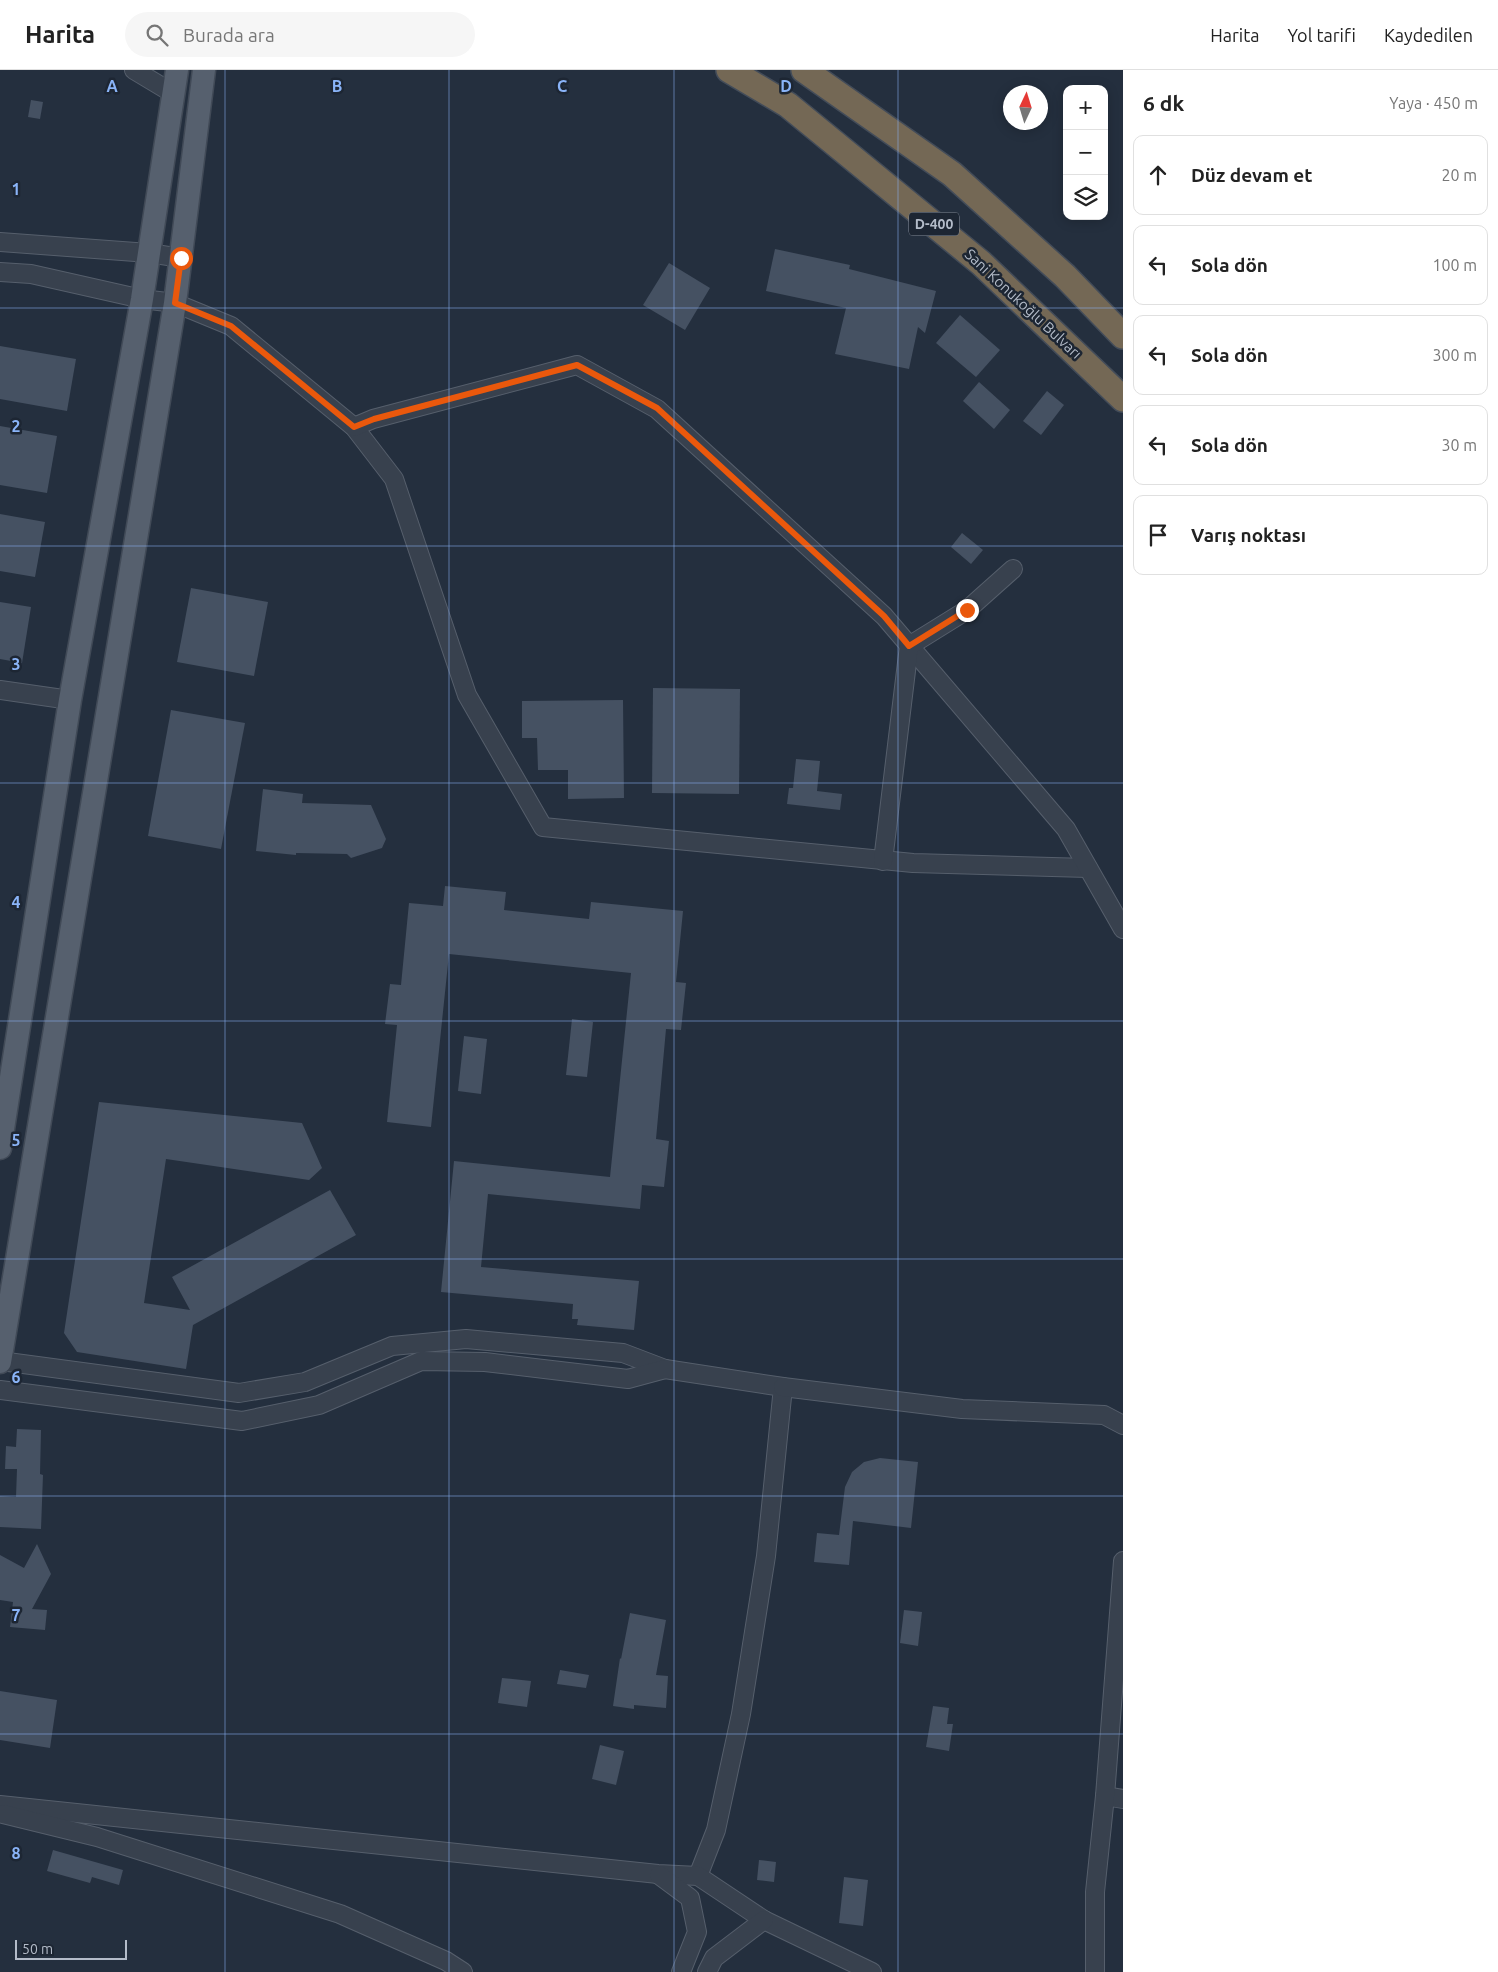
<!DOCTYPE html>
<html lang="tr">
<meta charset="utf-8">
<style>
:root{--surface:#fff;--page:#f6f6f6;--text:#222;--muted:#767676;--line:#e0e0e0}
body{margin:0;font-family:Ubuntu,sans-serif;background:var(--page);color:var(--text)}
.controls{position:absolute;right:15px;top:15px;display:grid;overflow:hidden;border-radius:10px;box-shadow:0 2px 12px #0003}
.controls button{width:45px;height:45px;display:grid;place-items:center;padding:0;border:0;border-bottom:1px solid var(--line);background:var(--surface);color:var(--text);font:25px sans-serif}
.compass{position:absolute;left:1003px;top:15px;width:45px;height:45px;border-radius:50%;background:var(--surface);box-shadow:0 2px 12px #0003;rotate:4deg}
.scale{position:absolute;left:15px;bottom:12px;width:112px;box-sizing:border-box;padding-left:5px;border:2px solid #b4bcc9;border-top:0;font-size:14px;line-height:18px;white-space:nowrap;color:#b4bcc9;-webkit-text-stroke:4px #1d2633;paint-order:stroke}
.stop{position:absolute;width:15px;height:15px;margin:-11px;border:4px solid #ea580c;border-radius:50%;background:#fff}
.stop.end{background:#ea580c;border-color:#fff;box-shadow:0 1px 5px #0008}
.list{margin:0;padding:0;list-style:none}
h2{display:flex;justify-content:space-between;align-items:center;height:65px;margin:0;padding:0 20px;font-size:21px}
h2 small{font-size:16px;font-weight:400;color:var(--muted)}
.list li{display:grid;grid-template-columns:32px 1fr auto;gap:15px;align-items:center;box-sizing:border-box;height:80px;margin:0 10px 10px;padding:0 10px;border:1px solid var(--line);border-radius:10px}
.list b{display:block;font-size:19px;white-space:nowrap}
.list em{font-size:16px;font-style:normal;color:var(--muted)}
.icon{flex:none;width:28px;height:28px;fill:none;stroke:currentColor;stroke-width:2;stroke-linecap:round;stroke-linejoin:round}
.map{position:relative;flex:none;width:1123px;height:1902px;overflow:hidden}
header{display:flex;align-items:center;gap:30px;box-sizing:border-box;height:70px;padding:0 25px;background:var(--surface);border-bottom:1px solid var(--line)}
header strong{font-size:24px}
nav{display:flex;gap:28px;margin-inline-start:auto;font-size:18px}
.search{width:350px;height:45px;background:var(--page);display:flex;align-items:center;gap:12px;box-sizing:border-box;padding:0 18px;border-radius:28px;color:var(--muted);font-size:19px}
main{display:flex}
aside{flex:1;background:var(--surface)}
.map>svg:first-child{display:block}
.building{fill:#455162}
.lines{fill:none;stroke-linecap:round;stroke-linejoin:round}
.minor-casing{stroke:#565f6c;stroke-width:20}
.major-casing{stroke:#414a57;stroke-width:25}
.highway-casing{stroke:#434c59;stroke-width:28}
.minor{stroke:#38414e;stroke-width:18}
.major{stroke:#56606e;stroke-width:22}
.highway{stroke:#746855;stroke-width:25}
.route{stroke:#ea580c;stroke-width:6}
.grid{fill:none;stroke:#8ab4f8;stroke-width:1;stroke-opacity:0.55}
.labels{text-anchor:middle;stroke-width:5;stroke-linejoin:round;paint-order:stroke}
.shield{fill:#1d2633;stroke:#878f9c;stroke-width:1}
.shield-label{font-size:14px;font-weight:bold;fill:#b4bcc9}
.street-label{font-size:15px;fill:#b4bcc9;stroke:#1d2633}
.grid-label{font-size:16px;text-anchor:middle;font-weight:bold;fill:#8ab4f8;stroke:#1d2633;stroke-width:5;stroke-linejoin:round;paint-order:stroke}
</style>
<header>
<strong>Harita</strong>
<div class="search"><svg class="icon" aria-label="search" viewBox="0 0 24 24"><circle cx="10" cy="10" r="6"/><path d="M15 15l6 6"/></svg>Burada ara</div>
<nav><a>Harita</a><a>Yol tarifi</a><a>Kaydedilen</a></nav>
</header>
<main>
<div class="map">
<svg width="1123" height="1902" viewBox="0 0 1123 1902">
<rect width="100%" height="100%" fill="#242f3e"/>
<!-- building -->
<g class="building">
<path d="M31 30 43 32 40 49 28 47Z"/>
<path d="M775 179 850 195 849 199 936 221 925 263 918 257 909 299 835 284 846 238 766 221Z"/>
<path d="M669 193 710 218 685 260 643 235Z"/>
<path d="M960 245 1000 280 976 307 936 273Z"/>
<path d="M0 276 76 289 67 341 0 329Z"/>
<path d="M979 312 1010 340 994 359 963 331Z"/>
<path d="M1047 321 1064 335 1041 365 1023 351Z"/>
<path d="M0 356 57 366 47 423 0 415Z"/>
<path d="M0 444 45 452 35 507 0 501Z"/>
<path d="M962 463 983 480 971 494 951 477Z"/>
<path d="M191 518 268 532 254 606 177 592Z"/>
<path d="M0 532 31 537 22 593 0 589Z"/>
<path d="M653 618 740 619 739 724 652 723Z"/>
<path d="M623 630 624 728 568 729V700H538L537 668H522V631Z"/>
<path d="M171 640 245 653 221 779 148 766Z"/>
<path d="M796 689 820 691 817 721 842 724 840 740 787 734 789 718H793Z"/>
<path d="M263 719 303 724 302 733 371 735 386 769 382 778 351 788 347 784 296 783V785L256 781Z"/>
<path d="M445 816 506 822 504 840 589 849 591 832 683 841 676 912 686 913 681 960 666 959 656 1069 669 1071 664 1117 642 1115 640 1139 488 1124 481 1197 639 1211 634 1260 577 1255 578 1249H572L573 1234 441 1222 454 1091 610 1107 631 903 449 884 431 1057 387 1052 397 955 385 954 390 914 401 915 409 833 443 836Z"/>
<path d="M572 949 593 952 587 1007 566 1005Z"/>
<path d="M464 966 487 969 481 1024 458 1021Z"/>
<path d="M99 1032 302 1053 322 1098 309 1110 166 1089 144 1233 190 1240 172 1207 330 1120 356 1165 193 1255 186 1299 77 1282 64 1263Z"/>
<path d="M17 1359 41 1360 40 1404 43 1405 41 1459 0 1457V1426L16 1427 17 1399H5L6 1376 16 1377Z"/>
<path d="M880 1388 918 1392 911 1458 853 1451 849 1495 814 1492 817 1463 839 1465 845 1417 852 1402 864 1392Z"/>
<path d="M37 1474 51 1504 32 1539 47 1540 45 1560 10 1557 13 1532 0 1530V1485L24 1498Z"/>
<path d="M904 1540 922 1542 918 1576 900 1573Z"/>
<path d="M630 1543 666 1550 656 1605 668 1606 666 1638 634 1635V1639L613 1636 620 1588 621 1589Z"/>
<path d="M560 1600 589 1605 586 1618 557 1614Z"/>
<path d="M502 1608 531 1611 527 1637 498 1633Z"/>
<path d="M0 1621 57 1630 50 1678 0 1670Z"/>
<path d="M933 1636 949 1638 947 1654H953L949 1681 926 1677Z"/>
<path d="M600 1675 624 1681 616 1715 592 1709Z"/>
<path d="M53 1780 123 1800 119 1815 92 1807 90 1813 47 1801Z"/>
<path d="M759 1790 776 1792 774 1812 757 1810Z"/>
<path d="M844 1807 868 1810 863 1856 839 1853Z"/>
</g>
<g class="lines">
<!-- minor casing -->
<g class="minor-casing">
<g id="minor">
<path d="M134 0 174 24"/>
<path d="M0 172 149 183 181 188"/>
<path d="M0 202 31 204 142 229 175 233 231 256 354 357 394 409 467 625 543 757 913 793 1088 798"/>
<path d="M354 357 373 349 577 295 657 339 884 546 1066 759 1123 859"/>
<path d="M0 620 70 630"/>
<path d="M883 791 909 576 967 540 1013 499"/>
<path d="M0 1291 239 1323 305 1312 392 1276 466 1269 623 1283 665 1299 783 1317 766 1486 741 1644 716 1760 698 1806"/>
<path d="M783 1317 962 1339 1104 1345 1123 1355"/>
<path d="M0 1320 242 1351 319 1335 421 1291 485 1292 628 1309 665 1299"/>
<path d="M1105 1726 1123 1729"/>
<path d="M0 1735 658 1804 698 1806 764 1850 872 1902"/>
<path d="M3 1744 97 1767 340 1844 446 1891 463 1902"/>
<path d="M659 1805 690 1828 697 1862 681 1902"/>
<path d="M707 1902 714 1888 764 1850"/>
<path d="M1095 1902V1822L1105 1726 1123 1491"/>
</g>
</g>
<!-- major casing -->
<g class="major-casing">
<g id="major">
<path d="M0 1078 70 630 142 229 177 0"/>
<path d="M0 1292 175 233 204 0"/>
</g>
</g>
<!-- highway casing -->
<g class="highway-casing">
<g id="highway">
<path d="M729 0 788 35 981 193 1123 329"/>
<path d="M804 0 952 104 1065 206 1123 266"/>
</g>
</g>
<!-- minor -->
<use href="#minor" class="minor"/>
<!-- major -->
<use href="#major" class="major"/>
<!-- highway -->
<use href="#highway" class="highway"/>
</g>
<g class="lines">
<!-- route -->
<path class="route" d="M181 188 175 233 231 256 354 357 374 349 577 295 657 338 884 546 909 576 967 540"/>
</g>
<!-- grid -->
<path class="grid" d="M225 0V1902M449 0V1902M674 0V1902M898 0V1902M0 238H1123M0 476H1123M0 713H1123M0 951H1123M0 1189H1123M0 1426H1123M0 1664H1123"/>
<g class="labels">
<!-- shield labels -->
<rect class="shield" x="909" y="142.5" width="50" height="23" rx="4"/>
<g class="shield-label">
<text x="934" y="159">D-400</text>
</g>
<!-- street labels -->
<g class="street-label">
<text transform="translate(1023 234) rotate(43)" y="5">Sani Konukoğlu Bulvarı</text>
</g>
</g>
<g class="grid-label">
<text x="112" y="22">A</text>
<text x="337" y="22">B</text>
<text x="562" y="22">C</text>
<text x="786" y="22">D</text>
<text x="16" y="125">1</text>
<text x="16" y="362">2</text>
<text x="16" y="600">3</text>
<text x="16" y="838">4</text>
<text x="16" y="1076">5</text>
<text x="16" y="1313">6</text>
<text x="16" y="1551">7</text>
<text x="16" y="1789">8</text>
</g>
</svg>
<div class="controls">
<button>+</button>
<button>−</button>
<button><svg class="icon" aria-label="layers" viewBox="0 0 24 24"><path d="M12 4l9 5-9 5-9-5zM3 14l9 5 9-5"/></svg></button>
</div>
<svg class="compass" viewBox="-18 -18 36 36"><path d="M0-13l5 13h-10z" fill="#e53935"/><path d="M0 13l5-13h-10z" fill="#767676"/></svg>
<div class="scale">50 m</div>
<div class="stop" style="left:181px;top:188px"></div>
<div class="stop end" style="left:967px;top:540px"></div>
</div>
<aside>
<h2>6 dk<small>Yaya · 450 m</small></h2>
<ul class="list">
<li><svg class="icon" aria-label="ahead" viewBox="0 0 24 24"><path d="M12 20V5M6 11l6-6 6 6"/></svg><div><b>Düz devam et</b></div><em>20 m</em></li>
<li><svg class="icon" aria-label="left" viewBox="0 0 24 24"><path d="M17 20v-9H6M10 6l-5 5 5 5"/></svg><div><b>Sola dön</b></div><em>100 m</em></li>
<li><svg class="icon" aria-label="left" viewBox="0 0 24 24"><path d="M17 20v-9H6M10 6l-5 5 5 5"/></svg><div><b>Sola dön</b></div><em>300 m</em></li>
<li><svg class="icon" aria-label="left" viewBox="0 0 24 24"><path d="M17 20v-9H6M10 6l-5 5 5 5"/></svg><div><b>Sola dön</b></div><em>30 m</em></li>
<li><svg class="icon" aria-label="arrive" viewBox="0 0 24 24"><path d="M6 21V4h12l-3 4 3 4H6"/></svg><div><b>Varış noktası</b></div></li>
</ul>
</aside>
</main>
